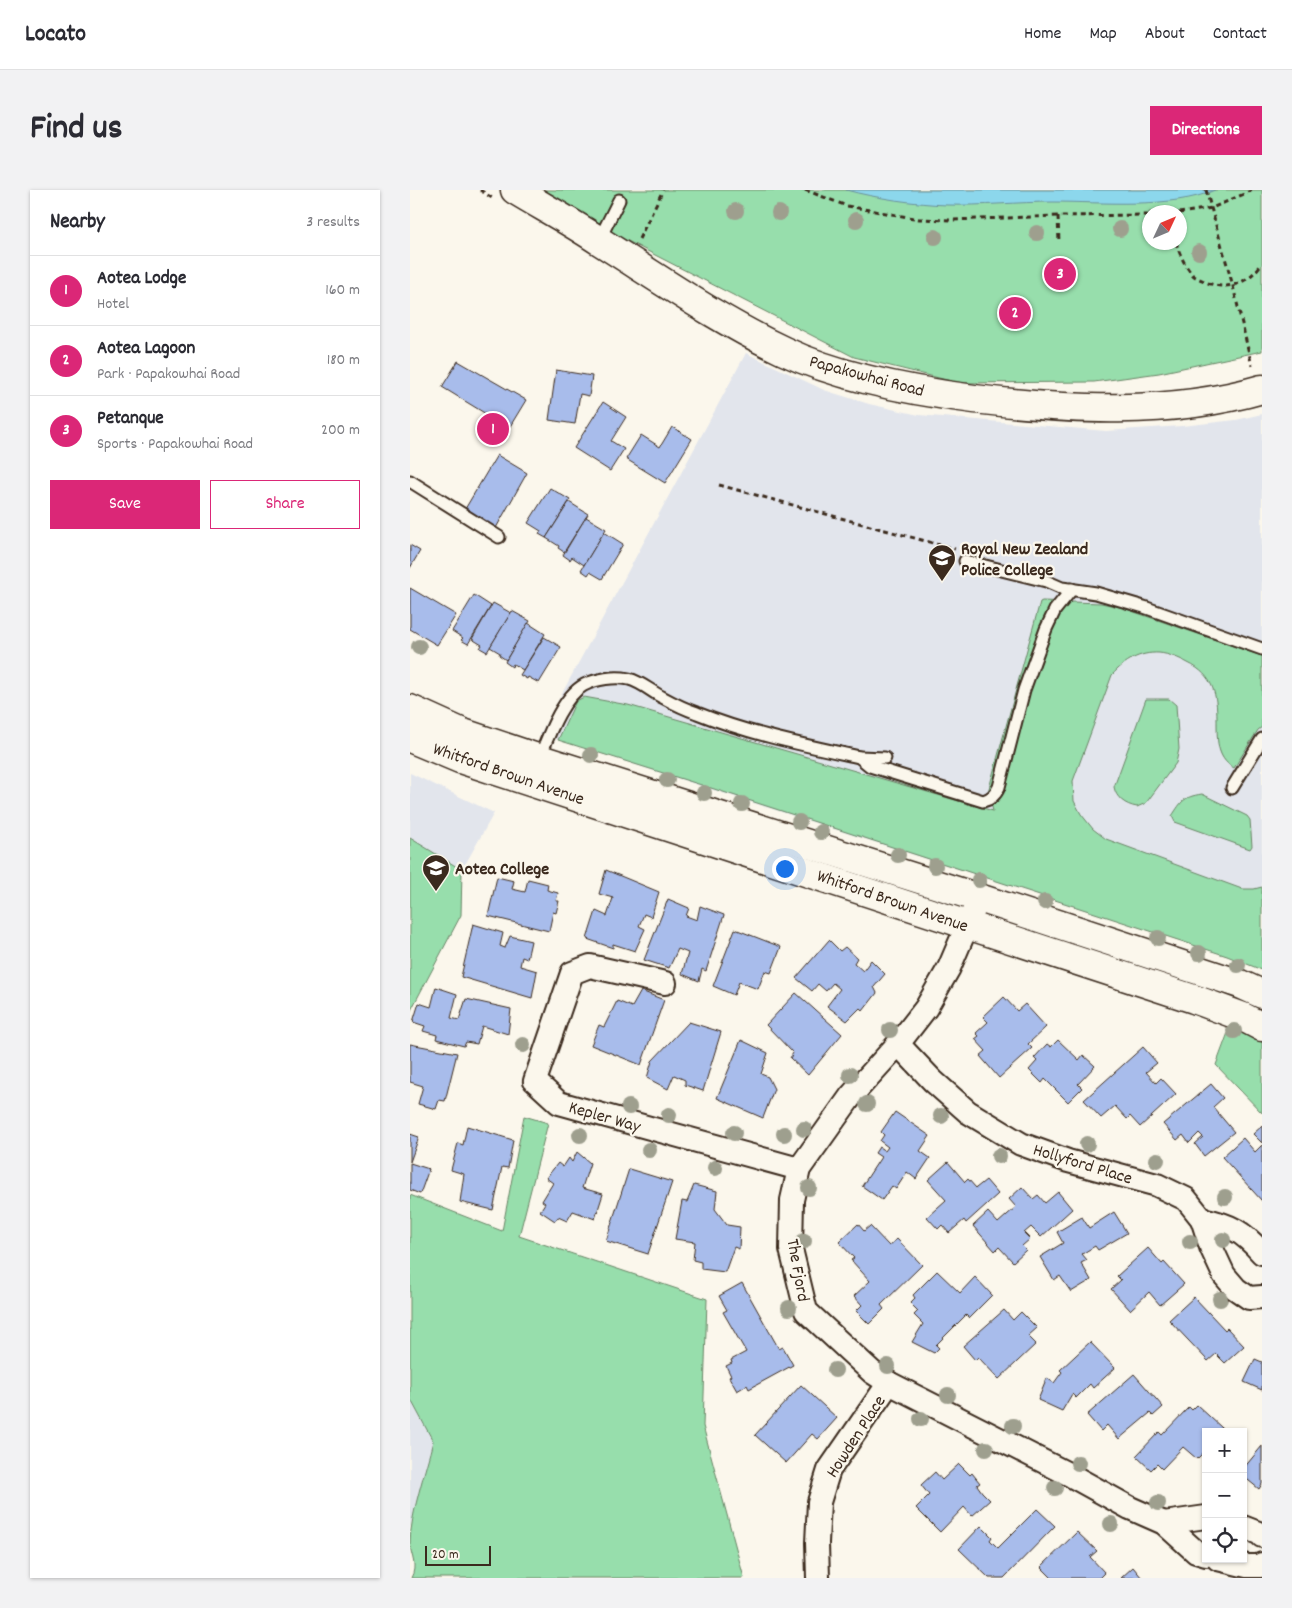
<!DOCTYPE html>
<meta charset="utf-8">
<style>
:root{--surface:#fff;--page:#f2f2f3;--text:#2b2b33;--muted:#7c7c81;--line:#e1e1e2;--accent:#db2777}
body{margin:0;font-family:Dekko,sans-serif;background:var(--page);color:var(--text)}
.controls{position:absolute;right:15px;bottom:15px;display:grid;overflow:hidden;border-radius:0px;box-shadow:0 1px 4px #0004}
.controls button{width:45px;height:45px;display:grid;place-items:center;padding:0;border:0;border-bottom:1px solid var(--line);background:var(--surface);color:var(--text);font:25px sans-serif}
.compass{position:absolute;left:732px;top:15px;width:45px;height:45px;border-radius:50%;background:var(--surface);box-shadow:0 1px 4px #0004;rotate:46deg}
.scale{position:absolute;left:15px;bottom:12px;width:66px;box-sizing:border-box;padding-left:5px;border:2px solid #3b2a1e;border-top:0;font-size:14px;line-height:18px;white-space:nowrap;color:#3b2a1e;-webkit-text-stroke:4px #fbf7ec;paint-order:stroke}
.you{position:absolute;left:374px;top:678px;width:18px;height:18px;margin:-12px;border:4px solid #fff;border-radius:50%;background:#1a73e8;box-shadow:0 0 0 8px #1a73e833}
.badge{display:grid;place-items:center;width:32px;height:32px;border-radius:50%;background:var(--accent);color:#fff;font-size:16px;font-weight:700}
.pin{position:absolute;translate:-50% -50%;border:2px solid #fff;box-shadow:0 1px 5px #0006}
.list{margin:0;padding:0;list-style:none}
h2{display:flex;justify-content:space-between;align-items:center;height:65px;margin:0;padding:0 20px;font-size:21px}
h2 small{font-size:16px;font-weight:400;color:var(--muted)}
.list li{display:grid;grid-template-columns:32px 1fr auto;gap:15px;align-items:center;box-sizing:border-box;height:70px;padding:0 20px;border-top:1px solid var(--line)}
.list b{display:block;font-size:19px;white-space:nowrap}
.list p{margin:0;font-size:16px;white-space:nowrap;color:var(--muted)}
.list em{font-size:16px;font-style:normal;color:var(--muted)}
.actions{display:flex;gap:10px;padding:15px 20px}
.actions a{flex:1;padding:11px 0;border:1px solid var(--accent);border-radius:0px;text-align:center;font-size:18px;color:var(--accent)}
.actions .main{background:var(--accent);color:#fff}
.icon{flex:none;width:28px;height:28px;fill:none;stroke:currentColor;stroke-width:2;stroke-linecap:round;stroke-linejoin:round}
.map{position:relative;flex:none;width:852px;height:1388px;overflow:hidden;border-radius:0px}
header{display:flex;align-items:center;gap:30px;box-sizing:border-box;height:70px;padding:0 25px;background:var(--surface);border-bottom:1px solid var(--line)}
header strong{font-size:24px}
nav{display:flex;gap:28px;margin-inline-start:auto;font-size:18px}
.intro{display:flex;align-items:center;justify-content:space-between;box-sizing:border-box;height:120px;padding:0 30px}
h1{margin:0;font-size:35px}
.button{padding:12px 22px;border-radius:0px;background:var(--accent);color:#fff;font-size:18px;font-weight:700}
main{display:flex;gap:30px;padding:0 30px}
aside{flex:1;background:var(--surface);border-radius:0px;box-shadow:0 1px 4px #0004}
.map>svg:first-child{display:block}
.built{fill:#e2e5ec}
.green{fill:#97deac;stroke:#698465;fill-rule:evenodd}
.water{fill:#8cd7ec;stroke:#6c929a}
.building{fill:#a8bceb;stroke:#3b2a1e}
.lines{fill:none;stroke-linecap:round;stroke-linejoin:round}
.service-casing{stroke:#3b2a1e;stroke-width:15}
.minor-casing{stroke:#3b2a1e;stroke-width:26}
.tertiary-casing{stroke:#3b2a1e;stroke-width:31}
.secondary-casing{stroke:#3b2a1e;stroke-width:31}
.path{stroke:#3b2a1e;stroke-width:3;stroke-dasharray:5 4;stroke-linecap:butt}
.service{stroke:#fbf7ec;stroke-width:11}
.minor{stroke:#fbf7ec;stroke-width:22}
.tertiary{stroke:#fbf7ec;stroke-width:28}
.secondary{stroke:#fbf7ec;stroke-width:28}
.tree{fill:#9e9f8e}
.labels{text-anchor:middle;stroke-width:4.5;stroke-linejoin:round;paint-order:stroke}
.street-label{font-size:18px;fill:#3b2a1e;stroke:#fbf7ec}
.poi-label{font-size:18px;font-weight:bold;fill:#3b2a1e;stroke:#fbf7ec;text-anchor:start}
</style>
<header>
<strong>Locato</strong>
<nav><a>Home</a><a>Map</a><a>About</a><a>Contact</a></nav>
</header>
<div class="intro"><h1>Find us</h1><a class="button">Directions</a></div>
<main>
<aside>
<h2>Nearby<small>3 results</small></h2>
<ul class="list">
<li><span class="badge">1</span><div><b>Aotea Lodge</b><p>Hotel</p></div><em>160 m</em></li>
<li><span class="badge">2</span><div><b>Aotea Lagoon</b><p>Park · Papakowhai Road</p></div><em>180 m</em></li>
<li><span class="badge">3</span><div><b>Petanque</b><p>Sports · Papakowhai Road</p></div><em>200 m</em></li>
</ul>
<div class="actions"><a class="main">Save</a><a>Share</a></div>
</aside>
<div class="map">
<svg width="852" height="1388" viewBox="0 0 852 1388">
<rect width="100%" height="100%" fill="#fbf7ec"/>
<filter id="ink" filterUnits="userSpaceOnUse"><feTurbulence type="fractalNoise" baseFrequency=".02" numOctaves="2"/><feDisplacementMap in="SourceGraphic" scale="10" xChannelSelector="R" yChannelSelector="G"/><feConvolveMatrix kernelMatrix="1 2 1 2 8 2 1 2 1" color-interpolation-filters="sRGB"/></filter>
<g filter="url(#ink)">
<!-- built -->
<g class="built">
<path d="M336 163 414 200 459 214 509 225 696 241 772 236 826 230 852 224V780L817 766 130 544Z"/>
<path d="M0 583 84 623 52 680 51 725 0 822Z"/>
<path d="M0 1208 23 1251 0 1338Z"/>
</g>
<!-- green -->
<g class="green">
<path d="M134 0H852V161L749 183 684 192 549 193 444 167 208 46ZM739 22H769V52H739Z"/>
<path d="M632 411 691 413 710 417 852 466V537L848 540 824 578C787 558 831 498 778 473 769 468 759 464 749 463 729 462 715 471 702 485L663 591 664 611 671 624 683 639 696 649 832 699H844L852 697V780L817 766 301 598 148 550 166 511 174 507 218 515 583 621 578 602 630 412Z"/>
<path d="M736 509H759L766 515 769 559 766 573 736 613 727 617C715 615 706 608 704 597Z"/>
<path d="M792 604 837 626 840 630 842 656 840 659 765 632 762 626C772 611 773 607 792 604Z"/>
<path d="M0 648 52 680 51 725 0 822Z"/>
<path d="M822 832 852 847V923L806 875Z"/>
<path d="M114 926 138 933 109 1046 297 1109 293 1236 334 1388H1C8 1375 1 1367 0 1354 0 1325 16 1280 23 1251L0 1208V1005L92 1041Z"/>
</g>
<!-- water -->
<path class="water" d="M436 0H805C762 19 691 12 643 12 608 12 572 16 537 15 506 14 465 8 436 0Z"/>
<!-- building -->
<g class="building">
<path d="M48 171 116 210 99 238 32 197Z"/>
<path d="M146 180 182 186 179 206 170 204 165 234 139 230Z"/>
<path d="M193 212 216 227 201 251 214 259 200 281 164 258Z"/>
<path d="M262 237 282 249 255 293 216 269 231 245 250 257Z"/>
<path d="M87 265 117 283 86 338 55 319Z"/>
<path d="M140 298 160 310 136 348 129 344 131 341 118 333Z"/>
<path d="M159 312 178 324 154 362 148 358 149 356 136 348Z"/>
<path d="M176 327 196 339 174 375 162 367 160 370 153 365Z"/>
<path d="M194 342 213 354 192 389 180 382 178 385 171 380Z"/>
<path d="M0 355 10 361 0 378Z"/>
<path d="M0 398 46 425 27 455 0 439Z"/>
<path d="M64 405 81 416 58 454 51 450 53 448 42 441Z"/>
<path d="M83 413 101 423 77 462 70 458 72 455 62 449Z"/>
<path d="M102 421 120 431 96 470 89 465 90 463 80 457Z"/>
<path d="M118 433 135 444 113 480 103 474 102 477 95 472Z"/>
<path d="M134 447 151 457 129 493 118 487 117 489 110 485Z"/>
<path d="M196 680 249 702 241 727 234 724 229 736 235 739 225 761 203 754V758L177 749 186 721 197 726 203 708 189 704Z"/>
<path d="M87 687 104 691 102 699 115 702 118 689 138 694 137 700 148 703 146 711H149L146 723 143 722 139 741 78 726Z"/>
<path d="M258 709 279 718 276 726 287 730 290 716 314 725 296 781 292 779 289 791 272 784 278 763 268 759 259 778 234 770Z"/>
<path d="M63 734 93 743 90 756 95 758 100 746 121 751 117 769 112 767 110 776 127 781 122 808 51 787Z"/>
<path d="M325 739 371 757 361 783 355 781 348 799 329 792 324 805 303 796Z"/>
<path d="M419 750 430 761 435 757 447 768 444 773 453 781 461 770 475 784 464 797 467 803 453 821 450 818 437 831 417 816 430 799 423 793 416 801 408 794 402 801 386 788Z"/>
<path d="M26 797 47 804 41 828 49 830 56 809 101 819 98 844 72 836 67 854 56 852 54 856 26 849 27 845 13 841 15 836 3 832 9 813 21 817Z"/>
<path d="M231 801 254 810 231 875 181 855 189 835 194 837 207 811 222 817Z"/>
<path d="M386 803 432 844 398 885 380 868 383 863 356 835Z"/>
<path d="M594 807 607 821 615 814 636 837 618 854 622 858 589 888 570 866 576 861 565 849 569 846 566 843 578 832 573 827Z"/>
<path d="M279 832 311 842 293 901 275 895V890L264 885 258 899 237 888 242 871Z"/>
<path d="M331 850 358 863 351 884 358 887 364 899 353 928 307 908Z"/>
<path d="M648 850 669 870 673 865 685 876 668 894 672 898 658 912 635 889 632 893 619 880 627 871 624 868 637 854 641 857Z"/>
<path d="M0 854 47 863 35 911 29 910 26 919 8 914 13 896 0 892Z"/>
<path d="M733 857 747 873 736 882 746 893 751 888 766 904 730 937 720 926 717 929 705 916 691 928 674 910Z"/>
<path d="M801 894 813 908 803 917 824 942 794 966 785 954 793 947 789 943 779 953 773 945 767 950 753 934Z"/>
<path d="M485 922 520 946 510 961 520 968 506 989 497 982 486 999 482 996 472 1010 452 996 471 967 465 963 469 957 475 961 478 957 470 951 474 945 471 942Z"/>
<path d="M57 936 103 950 98 978 92 977 83 1020 50 1012 54 984 41 980 48 953 53 955Z"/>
<path d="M852 936V953L843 944Z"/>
<path d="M0 944 9 947 0 972Z"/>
<path d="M833 948 845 962 852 955V1011L812 967Z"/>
<path d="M167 962 180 973 172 998 193 1004 185 1029 163 1021 157 1031 148 1027 145 1031 130 1021 135 1013 132 1011 143 993 136 988 148 973 153 977 159 968 162 972Z"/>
<path d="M538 972 555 992 558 989 566 998 576 990 588 1004 556 1033 554 1030 539 1043 532 1035 528 1039 517 1027 536 1010 518 990Z"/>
<path d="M0 973 19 979 10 1004 0 1000Z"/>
<path d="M219 979 262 992 238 1064 196 1051Z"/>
<path d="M284 995 307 1001 305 1019 317 1035 330 1037 329 1059 324 1057 315 1082 291 1079V1072L283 1070 285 1052 265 1049 272 1011 277 1012Z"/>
<path d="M612 997 623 1009 628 1005 635 1013 648 1002 662 1019 631 1047 621 1037 614 1043 620 1049 612 1056 616 1060 603 1072 589 1057 585 1061 563 1036 578 1022 588 1033 606 1017 599 1009Z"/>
<path d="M704 1022 717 1043 688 1060 685 1056 672 1064 677 1070 671 1073 681 1090 661 1102 650 1086 644 1090 630 1067 653 1053 647 1042 672 1027 679 1038Z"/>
<path d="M448 1034 454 1041 460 1036 479 1056 487 1049 512 1075 471 1115 474 1119 459 1134 446 1121 452 1115 444 1106 460 1091 441 1070 444 1068 429 1052Z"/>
<path d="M738 1058 752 1074 754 1072 774 1094 750 1115 739 1102 720 1120 701 1099 711 1090 707 1086Z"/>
<path d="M527 1081 550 1103 565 1087 582 1105 559 1128 556 1125 526 1155 529 1158 524 1163 502 1152 513 1134 504 1125 508 1121 500 1113 505 1108 503 1105Z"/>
<path d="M332 1093 369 1159 373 1157 383 1175 339 1199 337 1195 327 1201 319 1187 321 1186 316 1176 322 1173 321 1170 336 1162 313 1122 317 1120 309 1106Z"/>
<path d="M784 1107 815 1140 817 1138 834 1156 815 1173 806 1164 798 1171 759 1130Z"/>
<path d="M594 1120 603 1130 611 1122 627 1138 618 1146 626 1154 589 1189 568 1167 565 1170 553 1156Z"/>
<path d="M680 1152 705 1178 683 1198 680 1194 666 1208 662 1204 652 1221 628 1210 637 1188 644 1193 652 1182 650 1180Z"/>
<path d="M845 1169 852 1172V1200L834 1192Z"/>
<path d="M724 1184 753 1217 743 1226 740 1223 709 1249 697 1235 691 1241 677 1225Z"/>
<path d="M391 1195 427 1228 408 1249 402 1244 376 1273 345 1245Z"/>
<path d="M787 1215 812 1238 808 1242H796V1260L787 1269 773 1257 752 1279 747 1274 741 1280 726 1266 749 1242 752 1245 779 1217 782 1220Z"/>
<path d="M852 1256V1294L849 1299 833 1286V1279Z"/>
<path d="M549 1274 560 1285 562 1283 570 1293 567 1295 572 1302 580 1310 562 1326 554 1317 530 1342 506 1318 519 1305 511 1295 525 1282 532 1290Z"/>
<path d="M627 1319 645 1336 594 1388H579L549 1359 571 1336 582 1347 580 1350 588 1358Z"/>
<path d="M667 1342 687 1361 680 1367 695 1383 690 1388H642L631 1377Z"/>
<path d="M723 1377 732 1388H711Z"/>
</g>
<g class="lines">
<!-- service casing -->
<g class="service-casing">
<g id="service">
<path d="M189 50 209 10"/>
<path d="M0 291 89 347"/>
<path d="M555 371 636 391 652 398 686 403 734 417 852 459"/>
<path d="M449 567 475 568"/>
<path d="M129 569C138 547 152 507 174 495 186 489 205 486 219 489 231 492 242 502 252 507 263 513 275 519 287 523 339 544 394 555 449 567L460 576 573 611C582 609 586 604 589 597L614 500 636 439 645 420 662 399"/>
<path d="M822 598 852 549"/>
</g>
</g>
<!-- minor casing -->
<g class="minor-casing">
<g id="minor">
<path d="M569 708 539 778 516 818 488 854 441 906 389 979 382 1010 381 1059 396 1121 462 1182 479 1193 662 1286 720 1318 754 1333 786 1362 796 1365"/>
<path d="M255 793 180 776 162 783 125 891 149 913 389 979"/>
<path d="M488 854 523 891 558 922 611 954 658 971 747 995 776 1009 792 1029 801 1057 814 1085 826 1099 839 1108 852 1107"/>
<path d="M792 1029C821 1035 832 1041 852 1063"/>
<path d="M754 1333 796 1327"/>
<path d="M833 1337 851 1344 852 1346"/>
<path d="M808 1369 837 1376H851L852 1374"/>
<path d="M408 1388 407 1353 409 1312 419 1280 479 1193"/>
</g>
</g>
<!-- tertiary casing -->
<g class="tertiary-casing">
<path id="tertiary" d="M105 0C133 17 163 33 191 52 251 90 310 131 374 161 431 188 502 201 564 209 659 220 759 226 852 199"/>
</g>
<!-- secondary casing -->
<g class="secondary-casing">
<g id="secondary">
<path d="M0 519 53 543 130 569 569 708 830 794 852 804"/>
<path d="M0 548 50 569 784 809 833 827 852 837"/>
</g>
</g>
<!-- path -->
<g class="path">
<path d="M70 0 82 8"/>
<path d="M395 0 437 16 509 29 542 30 648 26 739 25"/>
<path d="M796 0 823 96 842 176"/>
<path d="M769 23 802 18 843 0"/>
<path d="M648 26 649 53"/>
<path d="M229 49 253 0"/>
<path d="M766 52C769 63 775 76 782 84 784 87 788 88 792 90 815 103 838 94 852 73"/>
<path d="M309 295 545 359"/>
</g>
<!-- service -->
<use href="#service" class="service"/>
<!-- minor -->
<use href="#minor" class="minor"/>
<!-- tertiary -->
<use href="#tertiary" class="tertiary"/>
<!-- secondary -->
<use href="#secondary" class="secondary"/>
</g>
<!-- trees -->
<g class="tree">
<circle cx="326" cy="21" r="8"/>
<circle cx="369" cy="23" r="8"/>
<circle cx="446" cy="30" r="8"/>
<circle cx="710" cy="39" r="8"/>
<circle cx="627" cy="43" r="8"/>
<circle cx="525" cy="47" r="8"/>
<circle cx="789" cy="62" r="8"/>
<circle cx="9" cy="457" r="8"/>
<circle cx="181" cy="565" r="8"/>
<circle cx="257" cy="590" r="8"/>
<circle cx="294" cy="603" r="8"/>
<circle cx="332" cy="614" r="8"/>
<circle cx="389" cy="632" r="8"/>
<circle cx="411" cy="642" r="8"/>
<circle cx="488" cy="665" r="8"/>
<circle cx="525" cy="676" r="8"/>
<circle cx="569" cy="690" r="8"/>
<circle cx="635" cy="712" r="8"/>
<circle cx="748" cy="748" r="8"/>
<circle cx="789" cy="763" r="8"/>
<circle cx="828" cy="775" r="8"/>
<circle cx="480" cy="840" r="8"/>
<circle cx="824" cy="841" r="8"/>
<circle cx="113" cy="855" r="8"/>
<circle cx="440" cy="885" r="8"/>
<circle cx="457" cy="914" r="8"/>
<circle cx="219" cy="917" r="8"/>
<circle cx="259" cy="925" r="8"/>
<circle cx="531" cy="926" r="8"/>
<circle cx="394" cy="939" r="8"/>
<circle cx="324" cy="943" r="8"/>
<circle cx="374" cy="944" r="8"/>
<circle cx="170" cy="945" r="8"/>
<circle cx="677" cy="954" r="8"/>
<circle cx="239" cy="960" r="8"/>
<circle cx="589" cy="966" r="8"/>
<circle cx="747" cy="970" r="8"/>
<circle cx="305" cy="978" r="8"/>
<circle cx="399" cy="998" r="8"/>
<circle cx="815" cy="1007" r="8"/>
<circle cx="813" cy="1050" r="8"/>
<circle cx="394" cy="1051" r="8"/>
<circle cx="780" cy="1052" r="8"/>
<circle cx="810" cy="1109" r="8"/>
<circle cx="379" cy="1118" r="8"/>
<circle cx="478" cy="1176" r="8"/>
<circle cx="425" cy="1180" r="8"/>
<circle cx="538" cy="1205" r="8"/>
<circle cx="511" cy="1229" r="8"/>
<circle cx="603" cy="1236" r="8"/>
<circle cx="576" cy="1259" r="8"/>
<circle cx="668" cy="1273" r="8"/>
<circle cx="645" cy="1298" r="8"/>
<circle cx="748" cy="1313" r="8"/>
<circle cx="701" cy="1334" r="8"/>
</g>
</g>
<!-- icons -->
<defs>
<g id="university-pin" transform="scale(1.4375)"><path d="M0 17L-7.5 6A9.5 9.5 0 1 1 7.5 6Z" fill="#3b2a1e" stroke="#fbf7ec"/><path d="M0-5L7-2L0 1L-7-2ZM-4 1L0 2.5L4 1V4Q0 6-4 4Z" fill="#fff"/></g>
<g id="school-pin" transform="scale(1.4375)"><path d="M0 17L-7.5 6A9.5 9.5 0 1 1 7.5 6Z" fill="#3b2a1e" stroke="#fbf7ec"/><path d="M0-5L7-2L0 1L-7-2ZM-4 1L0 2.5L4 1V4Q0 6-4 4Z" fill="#fff"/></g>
</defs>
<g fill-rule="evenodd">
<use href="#university-pin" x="532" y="368"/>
<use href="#school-pin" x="26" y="678"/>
</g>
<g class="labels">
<!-- street labels -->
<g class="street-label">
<text transform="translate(457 185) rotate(15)" y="6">Papakowhai Road</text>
<text transform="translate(99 583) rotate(19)" y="6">Whitford Brown Avenue</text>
<text transform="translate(483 710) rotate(19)" y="6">Whitford Brown Avenue</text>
<text transform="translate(195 926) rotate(16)" y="6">Kepler Way</text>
<text transform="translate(673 973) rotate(17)" y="6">Hollyford Place</text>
<text transform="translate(389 1080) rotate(80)" y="6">The Fjord</text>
<text transform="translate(445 1246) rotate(-57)" y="6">Howden Place</text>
</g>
<!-- poi labels -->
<g class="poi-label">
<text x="551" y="364">Royal New Zealand<tspan x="551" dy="21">Police College</tspan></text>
<text x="45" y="684">Aotea College</text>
</g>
</g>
</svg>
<div class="controls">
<button>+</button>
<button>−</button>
<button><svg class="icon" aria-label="locate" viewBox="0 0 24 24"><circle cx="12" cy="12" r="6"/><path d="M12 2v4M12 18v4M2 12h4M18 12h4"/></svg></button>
</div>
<svg class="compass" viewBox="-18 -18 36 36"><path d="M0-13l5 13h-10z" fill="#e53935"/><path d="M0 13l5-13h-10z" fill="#7c7c81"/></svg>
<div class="scale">20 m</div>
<div class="you"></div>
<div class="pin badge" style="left:83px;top:239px">1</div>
<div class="pin badge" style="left:605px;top:123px">2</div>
<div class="pin badge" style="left:650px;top:84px">3</div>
</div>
</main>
